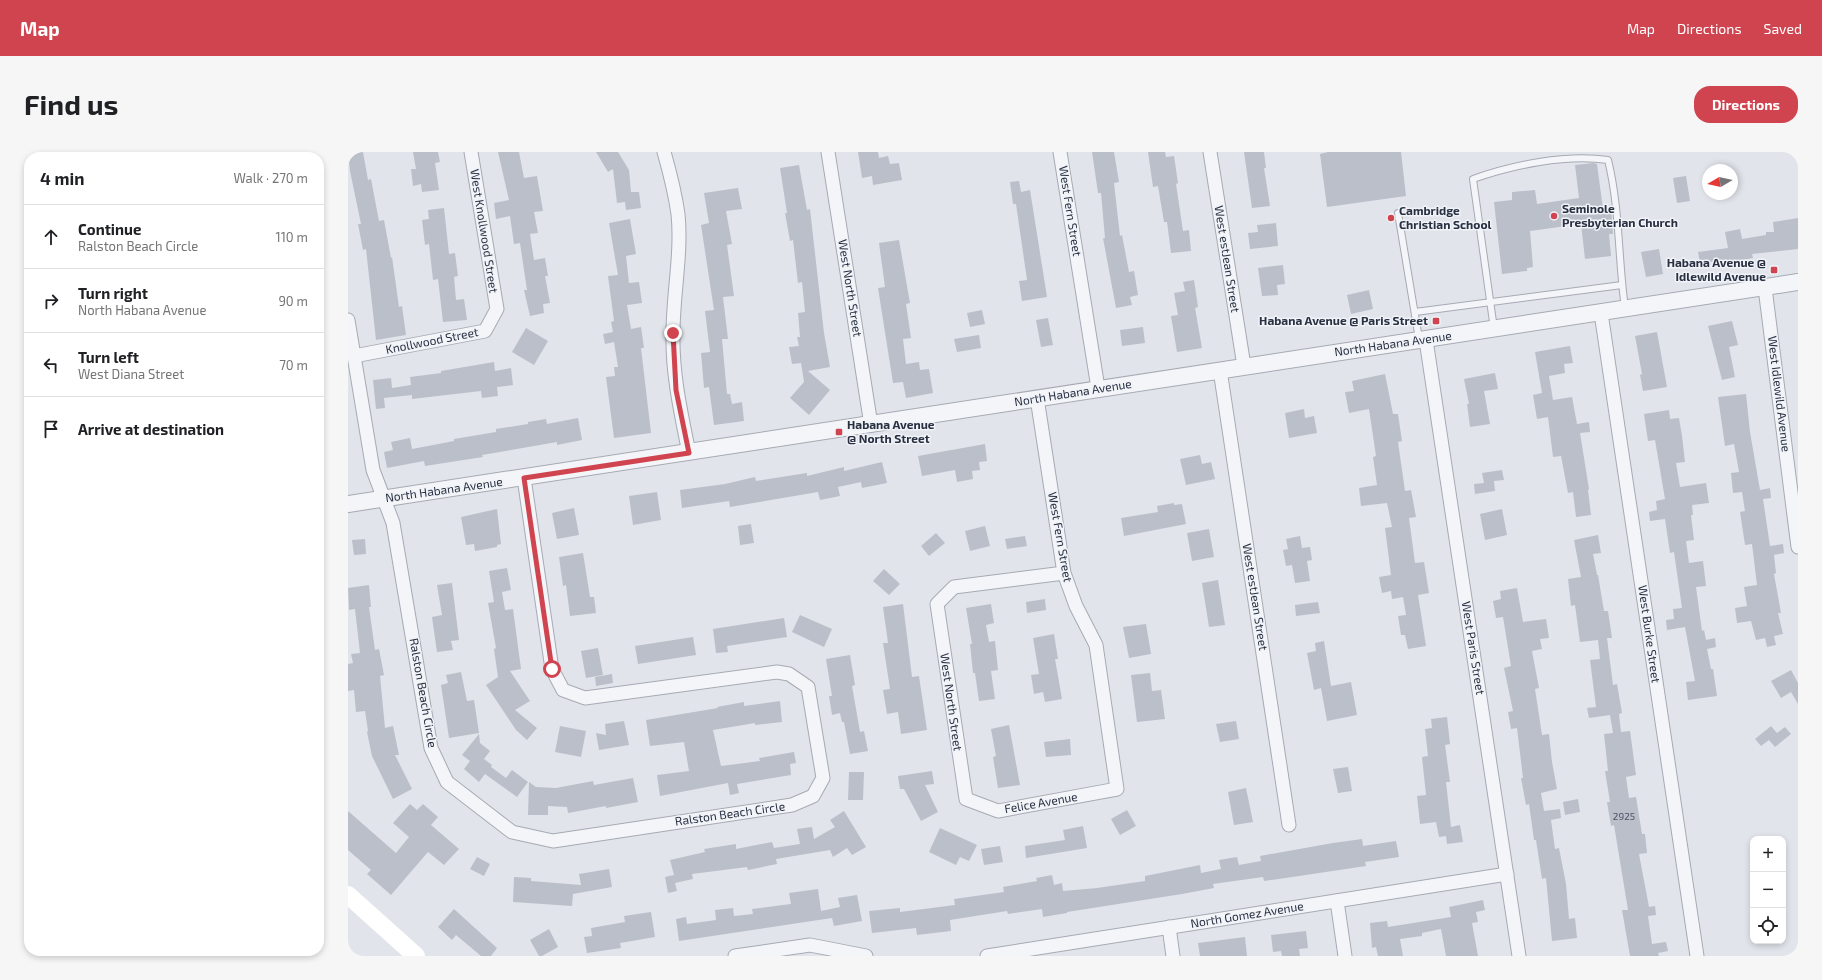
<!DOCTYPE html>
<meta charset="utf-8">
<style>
:root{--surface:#fff;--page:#f6f6f6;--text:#202124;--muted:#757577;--line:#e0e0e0;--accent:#d04450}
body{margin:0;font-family:"Exo 2",sans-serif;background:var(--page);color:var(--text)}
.controls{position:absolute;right:12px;bottom:12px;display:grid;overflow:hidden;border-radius:8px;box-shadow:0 2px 6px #0003}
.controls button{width:36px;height:36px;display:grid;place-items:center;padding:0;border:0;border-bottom:1px solid var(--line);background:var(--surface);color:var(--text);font:20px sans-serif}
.compass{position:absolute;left:1354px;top:12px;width:36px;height:36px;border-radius:50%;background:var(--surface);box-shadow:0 2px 6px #0003;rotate:261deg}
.stop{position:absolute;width:12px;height:12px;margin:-9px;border:3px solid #d04450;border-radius:50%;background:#fff}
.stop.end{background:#d04450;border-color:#fff;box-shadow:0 1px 4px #0008}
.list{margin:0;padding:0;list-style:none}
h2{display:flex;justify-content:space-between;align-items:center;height:52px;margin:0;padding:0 16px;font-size:17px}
h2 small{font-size:13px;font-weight:400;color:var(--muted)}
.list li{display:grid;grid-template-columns:26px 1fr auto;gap:12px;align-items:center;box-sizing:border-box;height:64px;padding:0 16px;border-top:1px solid var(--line)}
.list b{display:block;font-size:15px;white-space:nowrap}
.list p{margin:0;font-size:13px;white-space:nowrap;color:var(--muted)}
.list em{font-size:13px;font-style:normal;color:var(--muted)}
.icon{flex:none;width:22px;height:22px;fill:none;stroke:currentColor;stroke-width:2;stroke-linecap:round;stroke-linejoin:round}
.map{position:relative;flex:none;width:1450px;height:804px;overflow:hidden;border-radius:16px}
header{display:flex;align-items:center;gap:24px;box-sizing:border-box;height:56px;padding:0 20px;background:var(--accent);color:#fff}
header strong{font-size:19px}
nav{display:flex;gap:22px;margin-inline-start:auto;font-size:14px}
.intro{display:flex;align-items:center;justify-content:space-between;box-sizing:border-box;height:96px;padding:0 24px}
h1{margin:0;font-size:28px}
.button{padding:10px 18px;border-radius:16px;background:var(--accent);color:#fff;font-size:14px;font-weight:700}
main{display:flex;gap:24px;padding:0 24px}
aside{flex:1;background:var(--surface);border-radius:16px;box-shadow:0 2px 6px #0003}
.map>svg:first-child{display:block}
.building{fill:#bbbfca}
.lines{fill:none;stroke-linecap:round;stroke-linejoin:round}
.service-casing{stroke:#a6aab4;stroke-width:8}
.minor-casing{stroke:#a6aab4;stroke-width:15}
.tertiary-casing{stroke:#a6aab4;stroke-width:18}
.service{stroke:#f4f5f8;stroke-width:6}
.minor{stroke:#f4f5f8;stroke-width:13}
.tertiary{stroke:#f4f5f8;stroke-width:16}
.secondary{stroke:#fff;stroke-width:18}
.route{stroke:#d04450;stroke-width:5}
.poi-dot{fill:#d04450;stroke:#f0f3f7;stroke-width:1.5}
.labels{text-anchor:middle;stroke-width:3;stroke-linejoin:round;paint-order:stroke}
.number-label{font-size:10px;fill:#4e5464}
.poi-label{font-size:12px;font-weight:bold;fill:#293042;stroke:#f0f3f7;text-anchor:start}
.street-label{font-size:12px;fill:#293042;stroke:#f0f3f7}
</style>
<header>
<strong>Map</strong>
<nav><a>Map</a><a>Directions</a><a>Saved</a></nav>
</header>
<div class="intro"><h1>Find us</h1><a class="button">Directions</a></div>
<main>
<aside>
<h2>4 min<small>Walk · 270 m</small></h2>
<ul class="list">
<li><svg class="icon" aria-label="ahead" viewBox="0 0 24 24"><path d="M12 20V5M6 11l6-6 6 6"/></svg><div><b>Continue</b><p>Ralston Beach Circle</p></div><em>110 m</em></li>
<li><svg class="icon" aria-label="right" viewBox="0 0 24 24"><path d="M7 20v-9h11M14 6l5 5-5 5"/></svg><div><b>Turn right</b><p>North Habana Avenue</p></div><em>90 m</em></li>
<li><svg class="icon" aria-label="left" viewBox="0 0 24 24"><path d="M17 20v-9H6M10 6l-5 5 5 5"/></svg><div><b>Turn left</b><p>West Diana Street</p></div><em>70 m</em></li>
<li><svg class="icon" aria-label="arrive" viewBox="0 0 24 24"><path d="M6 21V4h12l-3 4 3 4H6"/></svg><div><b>Arrive at destination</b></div></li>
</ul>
</aside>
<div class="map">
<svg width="1450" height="804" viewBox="0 0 1450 804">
<rect width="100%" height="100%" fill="#e1e4ea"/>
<!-- building -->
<g class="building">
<path d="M0 0H15L20 28 23 27 31 69 36 68 43 106 44 105 51 155 54 154 58 183 28 188 18 97 15 98 10 72H13L2 19Z"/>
<path d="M65 0H90L92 10 87 11 91 38 74 40 73 32 65 34 63 17H68Z"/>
<path d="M150 0H171L176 26 189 24 195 59 186 60 190 81 182 82 186 108 197 106 200 124H197L202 151 195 152 196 161 182 164 176 138H179L172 91 166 92 162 64 148 67 146 51 161 48Z"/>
<path d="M248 0H270L281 18 283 40H291L293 56 278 58 277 50 269 51 265 17 260 20Z"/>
<path d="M510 0H530L531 6 540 4 542 12 551 11 554 28 525 33 524 24 514 26Z"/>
<path d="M744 0H766L771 30 766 31 772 84 774 83 781 120 786 119 790 143 782 145 784 153 768 156 755 86H757L753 41H750Z"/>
<path d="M800 0H817L818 5 826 4 830 31 828 32 835 79 841 78 843 99 823 101 819 70H816L810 34 805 35Z"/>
<path d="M896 0H916L918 16H916L922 54 904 56Z"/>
<path d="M980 0H1053L1058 44 979 55 972 2Z"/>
<path d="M1245 11 1249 12 1255 57 1263 55 1265 82H1261L1263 104 1237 107 1233 72 1182 79 1185 115 1179 116V119L1154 122 1146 50 1164 48V40L1187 38 1189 52 1231 46 1227 13Z"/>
<path d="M451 13 459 58 462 57 476 181 482 215 460 219 482 238 461 263 442 246 456 230 453 211 444 212 441 195 451 194 449 185H452L450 161 457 160 454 130 450 131 445 88 442 89 437 61H439L432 16Z"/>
<path d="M1338 24 1342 49 1329 51 1325 26Z"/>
<path d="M671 29 673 40 682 38 699 145 674 149 671 129 679 128 668 52H665L662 30Z"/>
<path d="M390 36 394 57 378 59 384 92 379 93 386 144 375 145 380 187H374L379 242H382L384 252 394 250 396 269 366 273 361 235 356 236 353 201 362 200 357 159 366 158 353 73 361 71 356 41Z"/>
<path d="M96 56 101 102 107 101 110 124 106 125 108 148 116 147 119 168 95 170 90 127 85 128 81 92 77 93 74 68 81 67 80 58Z"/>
<path d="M1450 66V97L1404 102 1405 106 1383 110 1382 108 1352 111 1350 100 1380 96 1377 80 1392 77 1394 87 1418 83V80H1426L1425 70Z"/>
<path d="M282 67 288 102 278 104 281 131 291 130 294 151 279 153 283 177 293 175 296 196H293L303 281 266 286 258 225 267 224 266 215H270L266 190 257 192 255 182 265 180 263 170 266 169 260 124 270 123 261 71Z"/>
<path d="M928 71 930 94 902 97 900 81 910 80 909 73Z"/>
<path d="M551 88 562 151 558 152 563 186 555 187 558 212 571 210 572 218 581 217 585 241 558 246 555 230 545 231 530 136 537 135 531 91Z"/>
<path d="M1311 97 1315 122 1298 125 1293 100Z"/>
<path d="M935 113 937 132 929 133 930 143 914 144 910 116Z"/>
<path d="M846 128 850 155 847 156 854 196 829 200 823 164 830 163 826 141 837 139 835 130Z"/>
<path d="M1021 138 1025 157 1003 162 999 143Z"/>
<path d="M634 158 637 172 622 175 619 161Z"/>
<path d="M700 166 705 193 693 195 688 168Z"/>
<path d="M1384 169 1390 193 1381 195 1387 225 1374 228 1360 174Z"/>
<path d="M795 175 797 191 774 194 772 178Z"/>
<path d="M178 176 200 189 186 213 164 200Z"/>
<path d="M1309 180 1319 235 1295 239 1292 223 1294 222 1287 184Z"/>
<path d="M631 183 633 196 609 200 606 187Z"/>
<path d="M1222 194 1225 211 1216 212 1217 221 1201 224 1205 248 1224 245 1229 272 1241 270 1242 280 1232 281 1241 337 1240 338 1243 363 1228 365 1225 340 1220 341 1213 304 1205 305 1200 265 1189 267 1185 243 1194 241 1187 200Z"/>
<path d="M146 210 147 219 163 216 165 233 149 235 150 244 134 246 133 239 64 247V243L36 246 37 256 28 257 25 228 43 226 44 236 63 233 62 225 93 221V219Z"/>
<path d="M1147 221 1150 237 1136 239 1142 272 1122 275 1119 252H1121L1116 227Z"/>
<path d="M1037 222 1045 262H1050L1054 289 1050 290 1057 339 1063 338 1068 365 1061 366 1067 411 1076 410 1081 441 1070 443 1078 494 1060 497 1057 483H1053L1050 464 1058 463 1055 445 1044 447 1043 439 1034 441 1031 425 1043 423 1037 376 1044 375 1039 351 1013 354 1011 336 1029 333 1025 305 1028 304 1021 257 1001 261 997 240 1006 239 1004 229Z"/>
<path d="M1398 242 1402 280 1412 338 1422 336 1423 346 1415 347 1422 394 1435 392 1436 401 1426 403 1428 421 1426 422 1433 461H1430L1435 482 1426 484 1428 493 1419 495 1417 486 1408 488 1403 469 1389 471 1387 456 1399 454 1396 435 1409 433 1404 392 1397 393 1392 360 1397 359 1394 340 1385 341 1383 321 1391 320 1386 292 1377 294 1370 245Z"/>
<path d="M956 257 957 266 966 264 969 281 941 286 937 261Z"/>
<path d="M1321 258 1322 267 1331 266 1334 284 1337 310 1328 311 1332 335 1358 331 1361 351 1344 353 1345 363H1343L1346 388 1338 389 1341 411 1355 409 1358 434 1348 435 1354 479 1356 478 1358 488 1367 486 1368 495 1359 497 1363 517H1365L1369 544 1340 548 1338 530 1347 529 1337 475 1319 478 1318 468 1326 467 1325 457 1334 456 1326 400 1322 401 1317 367 1302 369 1301 360 1309 358 1308 349 1317 347 1307 288 1300 289 1296 262Z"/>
<path d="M230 266 234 288 209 293V290L134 303 135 305 77 314 76 309 39 316 36 300 45 298 43 290 62 286 64 297 106 289V287L148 280V277L180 272V270L198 267 199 272Z"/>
<path d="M637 292 639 309 631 310 632 318 624 319 625 327 609 330 607 318 574 324 570 304Z"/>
<path d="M852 303 854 312 863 310 867 327 838 333 832 307Z"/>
<path d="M534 310 539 331 514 336 513 330 490 335 492 344 472 348 470 340 382 355 381 349 334 356 332 338 377 332 407 325 408 329 459 321V324L496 315V319Z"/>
<path d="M1154 318 1156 328 1146 329 1147 339 1127 342 1126 332 1136 331 1134 321Z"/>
<path d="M309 340 313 368 285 373 281 344Z"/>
<path d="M826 351V353L834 352 838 372 776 384 773 366 810 360 809 354Z"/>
<path d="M226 356 231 383 209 387 204 361Z"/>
<path d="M149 357 153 392 149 393V395L127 399 126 392 118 393 113 365Z"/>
<path d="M1154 357 1159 383 1137 388 1132 362Z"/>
<path d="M403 372 406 391 392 393 390 374Z"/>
<path d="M637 374 642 394 622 399 617 379Z"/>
<path d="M861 377 866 405 844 409 839 381Z"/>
<path d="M588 381 597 391 581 404 573 394Z"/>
<path d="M1250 383 1253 401 1245 402 1249 423H1250L1256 459H1260L1264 486H1259L1265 533 1269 532 1274 561 1271 562 1273 580 1282 579 1288 623 1278 625 1281 646 1288 645 1294 682H1297L1299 701 1291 702 1301 755 1307 754 1308 763 1300 764 1304 792 1318 790 1320 799 1310 801 1311 804H1282L1274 758H1280L1266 673 1263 674 1259 650H1262L1257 619H1260L1256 582 1265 581 1262 563 1241 566 1239 556 1248 555 1242 508 1252 507 1250 488 1232 490 1227 453 1223 454 1220 427 1233 425 1226 388Z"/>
<path d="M677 384 679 394 659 397 657 387Z"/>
<path d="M952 384 954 396 962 395 964 408 959 409 962 429 947 431 944 413 938 414 935 398 940 397 938 387Z"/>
<path d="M17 387 18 402 6 403 4 388Z"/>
<path d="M235 401 242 445H246L248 461 222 464 218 433 215 434 211 405Z"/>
<path d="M159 416 163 438 154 440 157 458 165 457 173 517 162 519 182 549 167 558 189 576 179 588 168 578 138 533 150 525 146 497 148 496 140 451 146 450 141 419Z"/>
<path d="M536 417 552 432 541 443 525 429Z"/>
<path d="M870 428 877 473 861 475 854 431Z"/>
<path d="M104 431 111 488 103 489 105 498 89 500 84 465 94 463 89 433Z"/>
<path d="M21 433 23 455H21L27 498 31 497 36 523 32 524 37 576 45 574 51 603H47L64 637 45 647 24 604 19 580 20 579 17 559 8 560 6 538 0 539V512L5 511 3 502 12 501 7 457 1 458 0 436Z"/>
<path d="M1169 436 1175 470 1198 467 1201 486 1192 487 1194 497 1184 499 1191 536 1187 537 1194 583 1201 582 1204 610 1209 637 1193 641 1196 659 1212 657 1213 666 1203 668 1207 697 1211 696 1218 732 1221 767 1227 766 1229 786 1204 789 1198 726 1194 727 1188 688H1186L1181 652 1178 653 1173 626H1175L1169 576 1163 577 1160 560 1165 559 1156 516 1163 514 1155 465 1148 466 1145 449 1153 447 1152 439Z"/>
<path d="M697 447 698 458 679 461 678 450Z"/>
<path d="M970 450 972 461 948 464 947 453Z"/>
<path d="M555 452 564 525 571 524 579 578 553 582 550 560 539 562 535 538 542 537 535 491H540L535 455Z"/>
<path d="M643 452 646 471 638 473 641 490 647 489 650 518 643 519 647 547 631 549 627 521H625L622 492H624L618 456Z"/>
<path d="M452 463 484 477 476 495 444 480Z"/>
<path d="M436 466 439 485 379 494 380 500 368 501 365 477Z"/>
<path d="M798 472 803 502 781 506 775 475Z"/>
<path d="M706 482 710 507H707L714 547 697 550 695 540 686 542 683 523 691 522 685 486Z"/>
<path d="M345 485 348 503 290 512 287 494Z"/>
<path d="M976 489 983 534 1003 530 1009 563 979 569 973 536 966 538 959 501 968 499 967 491Z"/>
<path d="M250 496 255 523 238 526 233 499Z"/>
<path d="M502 503 507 533 504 534 512 580 516 579 520 599 502 602 496 570H494L492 561 484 563 481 544H484L478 507Z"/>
<path d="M1443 518 1450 531V552L1443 540 1433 546 1423 529Z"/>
<path d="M113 520 119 549 126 548 131 581 101 586 93 533 100 531 98 523Z"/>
<path d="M802 521 804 539 813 538 817 567 789 570 783 523Z"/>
<path d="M264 522 265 531 248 534 247 525Z"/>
<path d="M432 549 434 570 407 573V571L365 578 373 614 412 609 411 606 446 600 448 611 442 612 443 623 389 632 391 641 382 643 380 631 312 644 309 623 341 619 336 590 302 594 298 568 370 556 369 555 396 550V554Z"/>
<path d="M1099 565 1102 592 1097 593 1102 630H1098L1103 675 1112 673 1115 690 1099 692 1098 684 1091 685 1088 670 1072 672 1069 644 1078 643 1074 605 1080 604 1077 577 1084 576 1083 567Z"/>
<path d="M276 569 281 593 251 598 248 581 258 583 257 572Z"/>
<path d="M888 569 891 587 872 590 868 572Z"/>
<path d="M661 573 672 633 650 636 645 605 648 604 643 577Z"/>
<path d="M212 574 238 579 233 605 207 600Z"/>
<path d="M1423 574 1429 581 1437 575 1443 582 1427 595 1421 588 1413 594 1407 587Z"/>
<path d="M131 582 132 591 142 599 136 607 144 613 143 615 158 626 164 618 180 630 169 645 137 622 131 630 116 617 122 609 114 603Z"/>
<path d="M722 587 723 603 698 605 696 590Z"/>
<path d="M1000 615 1004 639 990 641 985 617Z"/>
<path d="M584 619 586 632 577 633 590 660 573 669 556 637H552L550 624Z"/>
<path d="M501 620H516L515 648H500Z"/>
<path d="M285 626 290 650 258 656V654L220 661 219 655 200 654V663H180L181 630 188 635 208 636 245 629 246 633Z"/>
<path d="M898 636 905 670 886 673 880 640Z"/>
<path d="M1230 647 1232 660 1217 663 1215 650Z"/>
<path d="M62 652 69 658 75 652 90 665 83 673 111 697 96 713 80 700 43 743 19 722 23 718 0 698V659L48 701 61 685 45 671Z"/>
<path d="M779 658 788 674 772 683 763 667Z"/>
<path d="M496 659 518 695 504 703 499 696 485 705 482 698 428 707 429 712 400 718 399 715 344 722 345 727 327 731 329 739 320 741 317 725 326 723 322 708 357 700 356 697 388 692V697L424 690 426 696 452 692 449 677 464 675 466 687 487 675 482 668Z"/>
<path d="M735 674 739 696 678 706 677 694 717 688 715 678Z"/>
<path d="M592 676 629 693 621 709 612 705 608 713 581 700Z"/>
<path d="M1014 687 1015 694 1048 689 1051 705 1017 710 1018 714 951 724 916 729 915 725 865 732 866 736 834 742 719 760V761L695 765 694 757 660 762 659 759 602 768 603 779 569 783 568 776 524 781 521 759 552 756V760L607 753 606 747 656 740 655 735 689 729 688 726 704 723 706 733 714 731 715 739 749 736 797 729V724L852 713 853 721 873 717 871 708 889 705 891 713 913 709 912 704 985 691Z"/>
<path d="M652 694 655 710 636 713 633 697Z"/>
<path d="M129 705 142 712 136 724 122 717Z"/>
<path d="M261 717 264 735 225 742 224 754 165 750 166 725 183 726V729L233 733 231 722Z"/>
<path d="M470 737 473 759 492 755 490 746 509 743 514 769 486 774 484 766 331 789 328 767 338 765 339 772 368 768 367 758 385 756 386 764 405 762 404 757 443 752 441 741Z"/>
<path d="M1135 748 1137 758 1128 760 1130 770 1124 771 1130 804H1098L1093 777 1074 781V784L1052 787 1055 804H1030L1028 795 1024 796 1022 771 1039 769 1040 775 1103 765 1101 755Z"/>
<path d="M106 757 149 796 143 804H133L108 783 104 788 90 775Z"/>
<path d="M303 760 307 785 272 791 273 796 239 801 236 785 244 784 243 776 277 770 276 764Z"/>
<path d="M201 777 210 795 194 804H191L182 788Z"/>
<path d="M958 779 960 796 951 797 952 804H934L933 799 925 800 923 783Z"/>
<path d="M897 785 899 804H852L850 791Z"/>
</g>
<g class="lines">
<!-- service casing -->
<g class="service-casing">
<g id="service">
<path d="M1050 61 1071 187"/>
<path d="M1067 160 1274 133"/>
<path d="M1146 177 1125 27C1165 13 1217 2 1260 8 1272 57 1270 107 1277 156"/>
</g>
</g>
<!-- minor casing -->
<g class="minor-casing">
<g id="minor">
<path d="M316 0C322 21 327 41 330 62 334 101 325 142 325 181 324 222 333 261 341 301"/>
<path d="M480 0 523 273"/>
<path d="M712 0 750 236"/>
<path d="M862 0 896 214"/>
<path d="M1417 136 1450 395"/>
<path d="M1253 161 1349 804"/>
<path d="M0 168 25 318 45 371 83 596 99 630 164 680 205 689 444 653 465 644 475 626 460 535 441 522 429 520 237 546 215 538 204 517 176 326"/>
<path d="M1078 188 1171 804"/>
<path d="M6 204 137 179 149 157 123 0"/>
<path d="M872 218 941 673"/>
<path d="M689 246 716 421 728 454 748 493 769 637 650 659 618 647 589 452 606 435 716 421"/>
<path d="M989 749 997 804"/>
<path d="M821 775 825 804"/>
<path d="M387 804 462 793 518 804"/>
<path d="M639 804 1159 722"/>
</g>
</g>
<!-- tertiary casing -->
<g class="tertiary-casing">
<path id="tertiary" d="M0 352 1450 130"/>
</g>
<!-- service -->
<use href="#service" class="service"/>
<!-- minor -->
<use href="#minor" class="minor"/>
<!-- tertiary -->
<use href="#tertiary" class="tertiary"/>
<!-- secondary -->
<path class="secondary" d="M0 743 68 804"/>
</g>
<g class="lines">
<!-- route -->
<path class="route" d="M204 517 176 326 341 301 328 238 325 181"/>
</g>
<!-- markers -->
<g class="poi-dot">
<circle cx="1206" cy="64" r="4"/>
<circle cx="1043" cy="66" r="4"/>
<rect x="1422" y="114" width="8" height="8" rx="2"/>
<rect x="1084" y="165" width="8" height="8" rx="2"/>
<rect x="487" y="276" width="8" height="8" rx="2"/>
</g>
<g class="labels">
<!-- number labels -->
<g class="number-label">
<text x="1276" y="668">2925</text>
</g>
<!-- poi labels -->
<g class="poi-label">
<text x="1214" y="61">Seminole<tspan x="1214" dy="14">Presbyterian Church</tspan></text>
<text x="1051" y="63">Cambridge<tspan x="1051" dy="14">Christian School</tspan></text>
<text x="1418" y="115" text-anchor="end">Habana Avenue @<tspan x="1418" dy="14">Idlewild Avenue</tspan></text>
<text x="1080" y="173" text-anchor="end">Habana Avenue @ Paris Street</text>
<text x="499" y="277">Habana Avenue<tspan x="499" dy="14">@ North Street</tspan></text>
</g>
<!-- street labels -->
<g class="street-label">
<text transform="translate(722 59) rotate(81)" y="4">West Fern Street</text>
<text transform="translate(136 79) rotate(81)" y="4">West Knollwood Street</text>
<text transform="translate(879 107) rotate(81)" y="4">West estJean Street</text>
<text transform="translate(502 136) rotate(81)" y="4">West North Street</text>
<text transform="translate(84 189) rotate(-11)" y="4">Knollwood Street</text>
<text transform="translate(1045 192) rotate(-8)" y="4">North Habana Avenue</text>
<text transform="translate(725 241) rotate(-9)" y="4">North Habana Avenue</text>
<text transform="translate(1431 242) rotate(83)" y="4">West Idlewild Avenue</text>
<text transform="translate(96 338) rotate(-8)" y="4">North Habana Avenue</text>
<text transform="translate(712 385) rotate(80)" y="4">West Fern Street</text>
<text transform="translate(907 445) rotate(81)" y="4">West estJean Street</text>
<text transform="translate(1301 482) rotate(82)" y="4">West Burke Street</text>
<text transform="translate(1125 496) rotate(81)" y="4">West Paris Street</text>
<text transform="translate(75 541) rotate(80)" y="4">Ralston Beach Circle</text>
<text transform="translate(603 550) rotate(82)" y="4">West North Street</text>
<text transform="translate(693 651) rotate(-10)" y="4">Felice Avenue</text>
<text transform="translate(382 662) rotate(-8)" y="4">Ralston Beach Circle</text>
<text transform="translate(899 763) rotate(-9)" y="4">North Gomez Avenue</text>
</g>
</g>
</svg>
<div class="controls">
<button>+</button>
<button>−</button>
<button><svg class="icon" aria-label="locate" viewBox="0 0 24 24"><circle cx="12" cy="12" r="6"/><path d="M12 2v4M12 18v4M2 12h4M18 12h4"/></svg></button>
</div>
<svg class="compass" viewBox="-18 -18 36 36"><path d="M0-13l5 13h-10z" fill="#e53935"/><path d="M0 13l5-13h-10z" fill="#757577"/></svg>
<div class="stop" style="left:204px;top:517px"></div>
<div class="stop end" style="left:325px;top:181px"></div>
</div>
</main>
